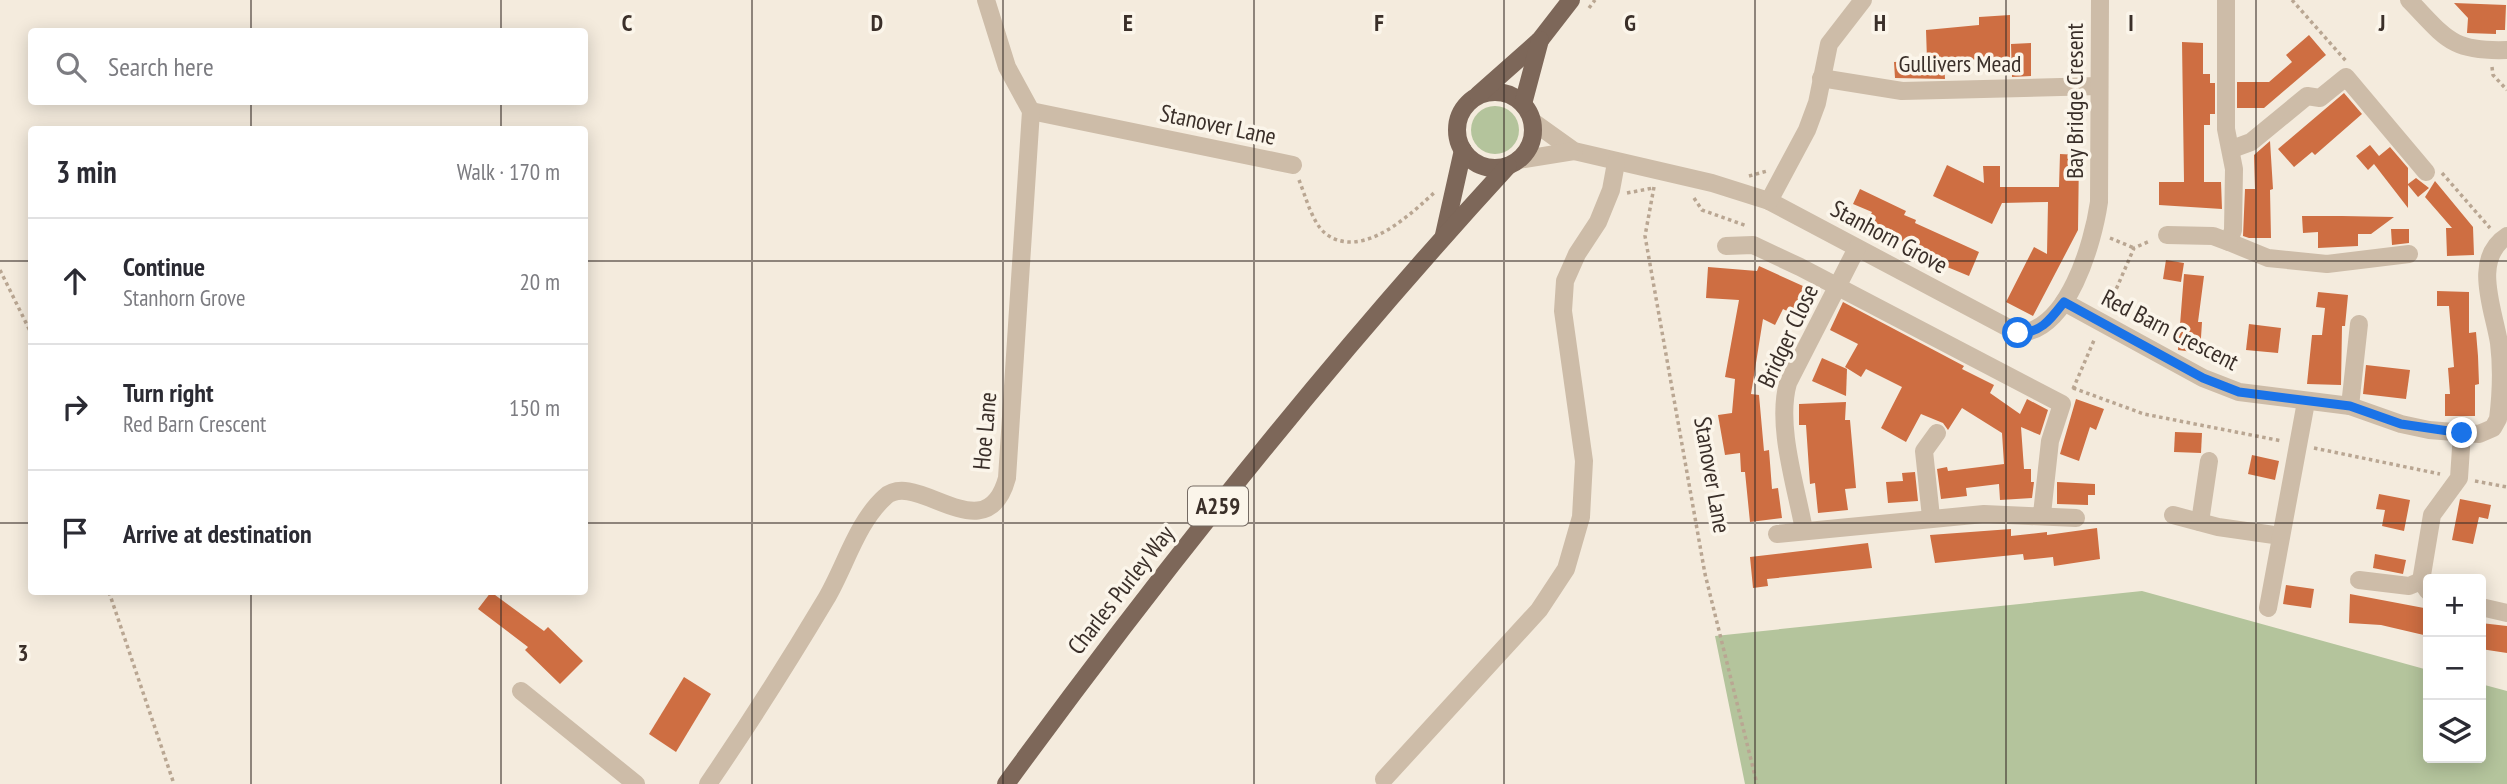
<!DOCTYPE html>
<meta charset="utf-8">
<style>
:root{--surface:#fff;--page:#f7f7f7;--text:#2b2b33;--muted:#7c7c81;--line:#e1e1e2}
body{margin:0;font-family:"PT Sans Narrow",sans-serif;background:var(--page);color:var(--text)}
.controls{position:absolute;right:21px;bottom:21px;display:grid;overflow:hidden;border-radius:7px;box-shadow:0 4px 18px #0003}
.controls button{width:63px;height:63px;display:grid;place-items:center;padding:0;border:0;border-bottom:2px solid var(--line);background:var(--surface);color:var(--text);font:35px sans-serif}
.stop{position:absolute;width:21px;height:21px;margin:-16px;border:5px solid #1a73e8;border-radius:50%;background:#fff}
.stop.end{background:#1a73e8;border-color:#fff;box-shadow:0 2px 7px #0008}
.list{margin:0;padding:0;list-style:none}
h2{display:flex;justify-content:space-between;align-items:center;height:91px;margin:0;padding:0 28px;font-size:30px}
h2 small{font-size:23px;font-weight:400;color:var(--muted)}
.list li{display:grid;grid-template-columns:46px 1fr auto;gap:21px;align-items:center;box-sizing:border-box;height:126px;padding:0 28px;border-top:2px solid var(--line)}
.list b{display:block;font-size:26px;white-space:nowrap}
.list p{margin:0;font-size:23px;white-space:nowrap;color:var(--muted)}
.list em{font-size:23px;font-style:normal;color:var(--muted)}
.icon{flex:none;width:38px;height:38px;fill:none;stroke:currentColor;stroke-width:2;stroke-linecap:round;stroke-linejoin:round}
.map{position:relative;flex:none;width:2507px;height:784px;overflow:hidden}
.search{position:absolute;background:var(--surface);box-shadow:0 4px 18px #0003;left:28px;top:28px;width:560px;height:77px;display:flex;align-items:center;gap:18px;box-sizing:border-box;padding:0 24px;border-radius:7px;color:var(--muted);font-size:26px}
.panel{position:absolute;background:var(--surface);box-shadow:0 4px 18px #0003;left:28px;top:126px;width:560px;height:469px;border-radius:7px}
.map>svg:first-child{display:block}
.green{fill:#b4c49c}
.building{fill:#ce6e42}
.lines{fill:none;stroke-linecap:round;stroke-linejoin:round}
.path{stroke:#b9a692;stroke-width:3.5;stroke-dasharray:3.5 3.5;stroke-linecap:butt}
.minor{stroke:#cdbca8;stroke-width:18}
.major{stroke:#7d6759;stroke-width:18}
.route{stroke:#1a73e8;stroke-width:9}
.grid{fill:none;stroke:#3a2f29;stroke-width:2;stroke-opacity:0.55}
.labels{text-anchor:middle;stroke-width:7;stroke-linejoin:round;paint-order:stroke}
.shield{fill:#fbf5ea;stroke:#746a63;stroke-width:2}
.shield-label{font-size:23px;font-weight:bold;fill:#3a2f29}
.street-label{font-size:24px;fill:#3a2f29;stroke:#fbf5ea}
.grid-label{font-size:23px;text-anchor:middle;font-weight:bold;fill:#3a2f29;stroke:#fbf5ea;stroke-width:7;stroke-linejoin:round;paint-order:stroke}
</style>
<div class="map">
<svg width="2507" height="784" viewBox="0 0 2507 784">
<rect width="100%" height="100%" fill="#f4ebdd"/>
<!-- green -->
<g class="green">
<circle cx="1495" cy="130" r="24"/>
<path d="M2142 591 2428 670V758H2481V684L2507 691V784H1745L1715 636Z"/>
</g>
<!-- building -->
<g class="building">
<path d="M2454 3 2506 5 2505 30H2496V34L2467 33 2468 18Z"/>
<path d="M2010 15V58L1944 61 1945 79 1895 78 1894 62 1927 60 1926 30 1979 25V17Z"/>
<path d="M2309 35 2326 55 2264 108H2237V82H2269L2292 62 2286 55Z"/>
<path d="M2182 42 2203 43V74H2210V83H2215V114H2210V125H2204V182H2221L2222 209 2159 205V182H2184Z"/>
<path d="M2031 43V76L2012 77 2011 44Z"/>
<path d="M2344 93 2362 114 2315 155 2312 152 2294 167 2278 149Z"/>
<path d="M2270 141 2273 189 2270 190 2271 238H2249L2243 236 2245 189H2255L2254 155Z"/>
<path d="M2370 145 2379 156 2390 147 2408 168V184L2416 178 2429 188 2418 197 2408 185V208L2374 164 2368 170 2356 156Z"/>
<path d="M2060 154 2079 155 2078 230 2033 316 2006 302 2034 247 2047 254 2048 202 2002 203 1992 224 1933 196 1947 165 1984 183 1983 166H2000V187H2059Z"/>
<path d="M2435 181 2473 227 2474 255 2447 256 2446 228H2452L2425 197Z"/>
<path d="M1860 189 1906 211 1904 215 1916 220 1915 223 1979 252 1969 276 1906 250 1908 244 1866 225 1872 212 1853 204Z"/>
<path d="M2302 216H2342L2394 217 2371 234H2358V246L2318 248V232L2303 233Z"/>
<path d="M2391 229H2409V243L2392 245Z"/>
<path d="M2166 260 2184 263 2181 282 2163 279Z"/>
<path d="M1759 266 1814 291 1801 318 1783 309 1775 325 1763 319 1751 394 1759 395 1764 451 1769 450 1772 489 1778 488 1782 518 1750 522 1745 472H1741L1740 453 1725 455 1718 415 1732 413 1735 379 1725 377 1739 300 1706 298 1708 267 1757 271Z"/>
<path d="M2184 274 2204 276 2198 322H2202L2200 353 2178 350Z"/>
<path d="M2437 291 2469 292V333L2476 332 2478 356 2479 384 2475 385V416H2445V394H2450L2448 368 2454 367 2449 306H2437Z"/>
<path d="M2318 292 2348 295 2345 326H2342L2341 385 2307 384 2312 335H2322L2325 308 2316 307Z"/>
<path d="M1843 302 1964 366 1962 369 1994 385 1990 393 2020 414 2027 399 2048 410 2040 435 2021 427 2024 469H2031V482H2034L2032 498 2000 500 1999 484 1966 488 1967 496 1941 499 1937 469 1947 467 1948 471 2004 464 2002 433 1962 408 1948 430 1943 423 1921 414 1906 442 1881 428 1902 387 1866 369 1861 377 1845 367 1858 344 1830 330Z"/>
<path d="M2249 324 2281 328 2278 353 2246 350Z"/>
<path d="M1822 358 1847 369 1846 396 1812 381Z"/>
<path d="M2366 365 2410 370 2406 399 2363 394Z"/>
<path d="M2076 399 2104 409 2096 430 2090 427 2079 461 2060 454Z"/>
<path d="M1846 402 1845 420H1850L1856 488 1845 489 1848 510 1818 513 1815 483 1810 484 1806 425H1799V404Z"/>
<path d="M2175 432 2202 433 2201 453 2174 452Z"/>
<path d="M2252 455 2279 461 2275 480 2248 474Z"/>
<path d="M1915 472 1918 501 1888 503 1886 482 1903 481 1902 473Z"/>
<path d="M2057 482 2095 484V495H2088V505L2057 504Z"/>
<path d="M2379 494 2410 500 2404 531 2382 526 2385 510 2376 509Z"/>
<path d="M2460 499 2491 505 2488 519 2479 517 2473 544 2452 540Z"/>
<path d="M2097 528 2100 559 2054 566 2053 557 2024 560 2023 554 1935 563 1930 535 2011 529V536L2047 532V535Z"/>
<path d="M1868 543 1872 568 1767 579 1768 586 1753 588 1750 557Z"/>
<path d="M2375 554 2406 560 2403 574 2373 568Z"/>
<path d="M2286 585 2314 589 2311 608 2283 604Z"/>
<path d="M491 592 544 631 548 627 583 661 560 684 525 650 528 647 478 609Z"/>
<path d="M2350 594 2424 608 2423 611 2428 612V636L2381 625 2349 623Z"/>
<path d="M2481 623 2507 626V653L2481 649Z"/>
<path d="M684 677 711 694 676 752 649 734Z"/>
</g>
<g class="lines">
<!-- path -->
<g class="path">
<path d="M2292 0 2346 61"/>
<path d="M1589 8 1595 0"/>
<path d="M2492 67 2493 75 2507 90"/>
<path d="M2442 173 2490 228"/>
<path d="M1749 176 1767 171"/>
<path d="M1299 180C1306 197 1312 223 1326 234 1363 261 1412 213 1436 191"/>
<path d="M1654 187 1645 236 1705 574 1757 784"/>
<path d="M1627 193 1653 188"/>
<path d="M1694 198 1702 210 1747 226"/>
<path d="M2110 238 2134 248"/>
<path d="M0 270 32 335"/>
<path d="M2108 308 2134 248 2150 241"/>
<path d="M2073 388 2144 414 2282 441"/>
<path d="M2073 389 2095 338"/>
<path d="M2314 448 2440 474"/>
<path d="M2475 481 2507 487"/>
<path d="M109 592 174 784"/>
</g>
<!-- minor -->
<g class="minor">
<path d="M2226 0V129L2234 169 2233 230 2229 242 2268 258 2327 264 2409 254"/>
<path d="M2409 0C2446 38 2451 52 2507 50"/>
<path d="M1821 78 1902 91 2099 86"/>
<path d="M1031 111 1293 165"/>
<path d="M1532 121 1574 151 1712 183 1769 201 2018 333C2068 332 2093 243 2099 202L2100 0"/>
<path d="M2232 149 2251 142 2307 96 2320 98 2346 77 2426 172"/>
<path d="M1518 160 1574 151"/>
<path d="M1769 201 1807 130 1817 103 1829 44 1863 0"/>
<path d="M2167 235 2213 236 2229 242"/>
<path d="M1726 246 1753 245 1800 267 2062 404 2050 441 2042 514"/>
<path d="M2064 302 2203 378 2239 392 2350 406 2401 424 2429 430 2479 434 2493 428 2498 419C2501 395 2502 367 2499 343 2494 310 2471 259 2507 236"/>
<path d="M2350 406 2359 324"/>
<path d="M2173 515 2218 527 2281 536"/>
<path d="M1931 517 1924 451 1937 433"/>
<path d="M2200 522 2209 461"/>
<path d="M1804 530C1796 486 1776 425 1788 383L1857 248"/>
<path d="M1777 534 1984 514 2076 518"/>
<path d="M2359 580 2409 586 2421 581"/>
<path d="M2428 591 2421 581 2432 515 2459 478 2462 433"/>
<path d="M2481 607 2507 613"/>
<path d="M2268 608 2306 402"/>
<path d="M521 691 636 784"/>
<path d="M1384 779 1539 610 1566 569 1581 517 1584 461 1563 311 1565 281 1577 254 1598 222 1611 190 1616 163"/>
<path d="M708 784C749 724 789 661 826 599 845 567 857 522 885 497 916 468 986 555 1007 478L1031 111 1007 67 986 0"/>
</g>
<!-- major -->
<g class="major">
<circle cx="1495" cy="130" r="38"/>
<path d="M1478 95 1540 40 1571 0"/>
<path d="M1523 104 1540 40"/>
<path d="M1444 235 1463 150"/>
<path d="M1006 784C1163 569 1328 362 1508 166"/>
</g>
</g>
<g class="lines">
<!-- route -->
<path class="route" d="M2018 333C2041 333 2050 320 2064 302L2203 378 2239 392 2350 406 2401 424 2462 433"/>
</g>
<!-- grid -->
<path class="grid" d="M251 0V32M501 0V32M752 0V784M1003 0V784M1254 0V784M1504 0V784M1755 0V784M2006 0V784M2256 0V784M251 102V130M501 102V130M0 261H32M584 261H2507M0 523H32M584 523H2507M251 592V784M501 592V784"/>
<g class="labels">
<!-- shield labels -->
<rect class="shield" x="1188" y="486.5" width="60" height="39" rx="5"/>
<g class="shield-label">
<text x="1218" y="514">A259</text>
</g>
<!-- street labels -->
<g class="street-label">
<text x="1960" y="72">Gullivers Mead</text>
<text transform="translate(2075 101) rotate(-90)" y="8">Bay Bridge Cresent</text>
<text transform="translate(1218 125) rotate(12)" y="8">Stanover Lane</text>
<text transform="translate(1889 237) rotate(28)" y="8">Stanhorn Grove</text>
<text transform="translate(2170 330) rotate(27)" y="8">Red Barn Crescent</text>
<text transform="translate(1788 336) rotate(-65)" y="8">Bridger Close</text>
<text transform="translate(985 431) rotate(-85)" y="8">Hoe Lane</text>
<text transform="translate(1712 475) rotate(80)" y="8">Stanover Lane</text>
<text transform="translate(1121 590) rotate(-52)" y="8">Charles Purley Way</text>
</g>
</g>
<g class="grid-label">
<text x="627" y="31">C</text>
<text x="877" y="31">D</text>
<text x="1128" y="31">E</text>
<text x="1379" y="31">F</text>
<text x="1630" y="31">G</text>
<text x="1880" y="31">H</text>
<text x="2131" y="31">I</text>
<text x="2382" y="31">J</text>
<text x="23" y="661">3</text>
</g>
</svg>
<div class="controls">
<button>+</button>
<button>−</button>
<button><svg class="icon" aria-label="layers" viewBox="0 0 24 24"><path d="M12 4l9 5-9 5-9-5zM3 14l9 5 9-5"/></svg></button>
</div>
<div class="stop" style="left:2018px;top:333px"></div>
<div class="stop end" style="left:2462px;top:433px"></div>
<div class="search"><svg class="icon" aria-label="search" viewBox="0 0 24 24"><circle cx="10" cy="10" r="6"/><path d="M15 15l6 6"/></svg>Search here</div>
<section class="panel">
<h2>3 min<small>Walk · 170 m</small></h2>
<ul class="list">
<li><svg class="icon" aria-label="ahead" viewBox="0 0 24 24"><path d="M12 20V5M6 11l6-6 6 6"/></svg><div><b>Continue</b><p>Stanhorn Grove</p></div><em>20 m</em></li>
<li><svg class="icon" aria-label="right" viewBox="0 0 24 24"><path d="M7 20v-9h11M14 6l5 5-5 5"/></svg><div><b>Turn right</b><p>Red Barn Crescent</p></div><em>150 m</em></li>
<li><svg class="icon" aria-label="arrive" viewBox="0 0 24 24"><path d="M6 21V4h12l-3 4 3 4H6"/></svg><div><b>Arrive at destination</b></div></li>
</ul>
</section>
</div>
